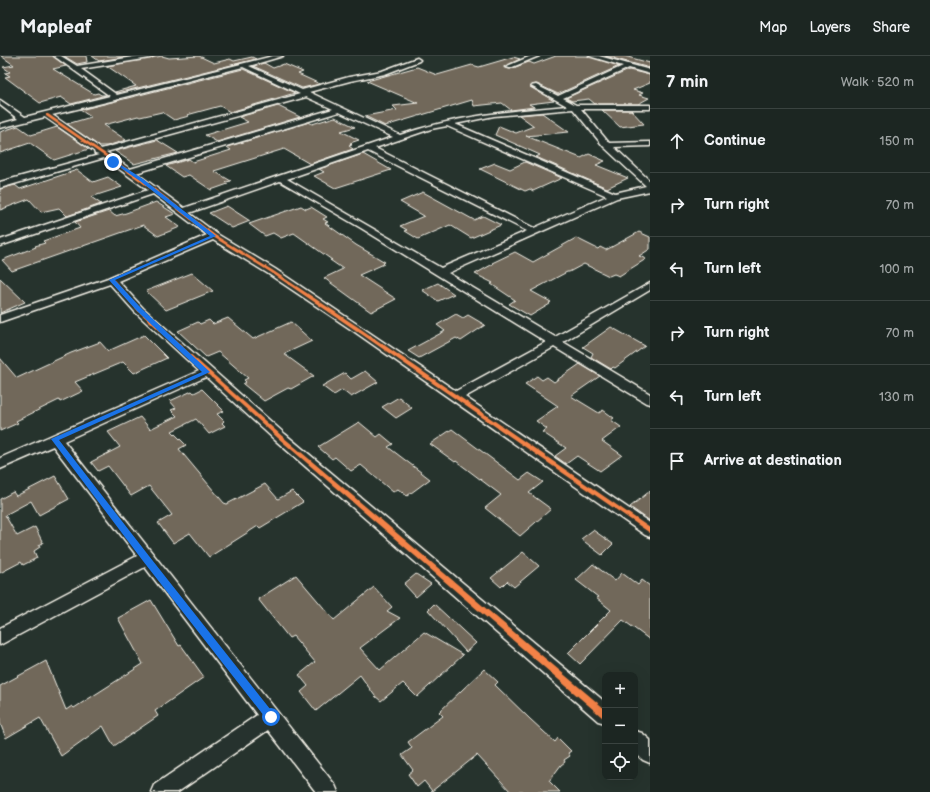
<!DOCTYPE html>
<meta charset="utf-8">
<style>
:root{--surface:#1c2622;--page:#29322f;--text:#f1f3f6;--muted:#a0a5a5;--line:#3a4340}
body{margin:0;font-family:"Balsamiq Sans",sans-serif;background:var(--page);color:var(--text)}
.controls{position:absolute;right:12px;bottom:12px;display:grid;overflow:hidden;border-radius:8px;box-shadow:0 4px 16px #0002}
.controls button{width:36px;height:36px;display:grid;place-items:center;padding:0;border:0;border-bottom:1px solid var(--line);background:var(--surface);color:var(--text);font:20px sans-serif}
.stop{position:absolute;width:12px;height:12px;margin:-9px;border:3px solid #1a73e8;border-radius:50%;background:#fff}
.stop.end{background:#1a73e8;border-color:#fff;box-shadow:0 1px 4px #0008}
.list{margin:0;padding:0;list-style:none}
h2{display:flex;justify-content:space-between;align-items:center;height:52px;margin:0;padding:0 16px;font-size:17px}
h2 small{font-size:13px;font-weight:400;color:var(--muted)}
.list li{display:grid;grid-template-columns:26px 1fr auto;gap:12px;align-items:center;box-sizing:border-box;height:64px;padding:0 16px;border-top:1px solid var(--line)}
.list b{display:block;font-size:15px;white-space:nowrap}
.list em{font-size:13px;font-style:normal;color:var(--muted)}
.icon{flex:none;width:22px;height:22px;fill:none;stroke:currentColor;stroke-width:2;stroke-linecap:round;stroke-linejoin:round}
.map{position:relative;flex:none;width:650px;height:736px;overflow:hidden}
header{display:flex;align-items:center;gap:24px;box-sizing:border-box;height:56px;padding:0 20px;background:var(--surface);border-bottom:1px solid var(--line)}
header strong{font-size:19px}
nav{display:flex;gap:22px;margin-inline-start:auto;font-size:14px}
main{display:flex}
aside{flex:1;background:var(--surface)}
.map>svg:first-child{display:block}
.building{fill:#71685a;stroke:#f4f1e8}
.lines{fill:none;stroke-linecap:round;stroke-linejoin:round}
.street-casing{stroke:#f4f1e8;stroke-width:3}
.street{fill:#26332d;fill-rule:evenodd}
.cycleway-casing{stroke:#26332d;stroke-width:3}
.cycleway{fill:#f48246;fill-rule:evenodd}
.route{fill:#1a73e8}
</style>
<header>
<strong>Mapleaf</strong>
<nav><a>Map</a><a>Layers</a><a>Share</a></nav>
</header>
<main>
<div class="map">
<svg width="650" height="736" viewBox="0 0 650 736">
<rect width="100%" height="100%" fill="#26332d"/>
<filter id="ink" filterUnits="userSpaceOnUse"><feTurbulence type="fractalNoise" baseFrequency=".025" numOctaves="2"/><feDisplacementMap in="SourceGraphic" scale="8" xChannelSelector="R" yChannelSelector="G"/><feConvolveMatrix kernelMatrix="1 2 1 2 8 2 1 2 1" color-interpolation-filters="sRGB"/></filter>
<g filter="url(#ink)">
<!-- building -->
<g class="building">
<path d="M1 0H53L66 10 53 13 94 38 98 37 101 39H106L71 48 61 41 40 47 5 21 10 20 5 17 10 16 3 11 14 9Z"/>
<path d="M64 0H86L87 6 77 8Z"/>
<path d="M92 0H130L99 5Z"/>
<path d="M162 0 169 2 199 0 214 7 230 3 234 5 252 1 256 3 117 37 115 36 136 30 107 10Z"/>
<path d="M556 0H588L619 10 558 38 537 28 531 29 530 31 554 45 529 48 534 51 511 54 502 47 474 50 472 44 385 70 365 60 397 54 393 50 418 47 367 25 417 11 437 19 472 9 479 11 513 1 520 3 504 11 505 12 510 13 529 6 534 8Z"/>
<path d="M605 0H624L650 7V12Z"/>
<path d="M264 7 273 12 284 8 303 16 298 18 320 28 302 32 253 10Z"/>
<path d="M243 13 295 37 230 56 220 50 187 59 189 60 174 64 162 56 140 61 138 60 104 69 126 84 107 90H99L67 68 91 61 80 54Z"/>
<path d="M629 14 650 19V27L633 34 643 37 639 39 649 42 638 48H595L589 43 572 45 566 42Z"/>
<path d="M278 50 300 61 217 86 205 79 248 66 239 61Z"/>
<path d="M602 54H631L644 68 620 71Z"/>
<path d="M542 57 569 76 526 80 581 102 589 98 605 105 596 109 628 122 607 132 536 101 540 99 495 79 499 70 516 77 534 70 519 59Z"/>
<path d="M335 61 355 71 341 75 359 84 350 87 352 89 349 90 353 93 310 108 284 93 214 115 231 125 226 126 228 128 211 134 189 119 182 121 166 110 189 103 193 106 231 94 227 91 309 66 312 68Z"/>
<path d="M18 70 31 79 57 71 89 93 54 104 30 87 0 97V76Z"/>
<path d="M157 84 178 97 134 108 115 95Z"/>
<path d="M363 98 391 114 335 132 314 120 324 116 319 113Z"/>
<path d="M525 106 562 122 533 135 530 133 525 135 480 113 495 107 510 113Z"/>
<path d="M77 114 93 126 108 121 122 131 91 141 101 148 67 160 59 152 41 156 29 143 0 154V133L15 129 20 133Z"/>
<path d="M423 136 474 164 483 160 501 169 471 182 450 169 418 183 405 175 407 174 400 170 424 160 400 146Z"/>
<path d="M156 146 175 158 166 161 180 171 158 180 143 169 12 215 2 204 36 191 35 190 45 187 43 185 80 172 75 166 109 155 115 160 126 157Z"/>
<path d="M227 150 250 165 232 172 209 157Z"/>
<path d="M301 150 306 153 311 151 327 161 323 163 328 166 325 167 356 189 385 206 383 207 384 208 359 219 396 243 371 256 324 222 343 213 330 204H332L294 177 281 182 273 177 265 180 249 168Z"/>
<path d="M639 176 650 181V193L639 200 646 203 619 220 614 218 609 220 584 208 569 216H567L531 235 551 246 549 247 550 248 530 260 509 248 515 244 491 228 493 227 475 218 493 208 492 207 515 196 533 206 576 182 598 193 600 191 606 194Z"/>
<path d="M192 217 213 235 166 254 146 235Z"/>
<path d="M0 222 25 246 0 257Z"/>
<path d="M438 227 454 238 438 245 422 234Z"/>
<path d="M456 258 463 262 468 259 485 269 461 285 456 282 419 302 408 295 445 275 437 269Z"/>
<path d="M228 262 253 283 291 266 312 285 284 298 314 320 291 333 288 332 264 345 243 328 246 326 244 324 248 322 218 296 206 301 178 275 198 266 200 268 209 264 213 268Z"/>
<path d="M611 271 645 290 615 312 613 311 611 313 591 301 593 297 583 291Z"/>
<path d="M144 279 167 302 134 317 123 306 75 326 83 335 60 346 59 344 16 365 18 367 0 375V302L17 322 71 297 100 286 108 295Z"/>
<path d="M580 308 600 320 571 340 599 357 603 354 614 362 611 364 621 371 602 385 622 399 600 415 577 400 566 408 555 400 566 392 542 376 547 373 536 365 558 350 525 328 537 320 542 324 547 321 554 326Z"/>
<path d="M365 315 378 326 351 341 342 334 334 339 322 330 345 317 351 323Z"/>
<path d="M202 333 224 355 217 358 224 365 222 367 225 370 209 378 196 363 172 375 186 389 179 393 224 447 227 448 265 428 278 443 292 435 303 446 260 472 258 470 209 501 190 477 173 487 158 467 172 459 149 430 131 440 108 410 98 415 91 406 120 391 108 376 140 361 150 373 177 360 171 354 176 352 170 345 192 335 194 337Z"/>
<path d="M399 341 412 352 396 362 382 351Z"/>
<path d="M359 366 377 381 381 378 393 388 388 391 430 423 407 440 398 433 393 436 361 409 351 415 335 401 332 403 318 391Z"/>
<path d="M452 373 520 424 529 417 543 426 529 437 551 453 520 480 485 452 501 439 456 405 455 406 430 388Z"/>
<path d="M55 420 69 443 39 459 31 445 5 459 17 480 35 471 43 487 39 489 40 491 34 495 37 502 23 509 21 506 0 517V443L13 436 16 440Z"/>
<path d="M650 435V465L630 451Z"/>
<path d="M593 474 613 488 602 499 581 483Z"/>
<path d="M523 496 539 510 514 531 507 525 501 531 491 522Z"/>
<path d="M593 508 615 525 622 517 638 529 642 524 650 530V584L623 564 580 608 568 597 611 554 596 542 598 541 576 524Z"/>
<path d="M416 518 431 528 416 541 404 528Z"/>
<path d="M296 519 334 564 374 531 392 551 387 555 400 562 360 592 380 614 424 576 463 599 417 641 403 627 381 645 375 640 360 619 316 655 301 636 308 630 299 619 315 606 293 580 289 582 258 543Z"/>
<path d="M151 544 179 590 181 589 204 621 155 655 158 660 114 690 103 670 61 700 40 662 6 682 0 667V630L46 605 66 654 72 650 74 652 143 608 118 562Z"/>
<path d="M434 548 476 587 466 596 428 554Z"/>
<path d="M484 613 498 626 495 629 530 663 555 686 558 682 571 695 568 697 570 700 564 704 565 706 561 709 549 725 560 736H511L477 699 432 735 424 725 417 731 408 718 413 714 402 699 412 692 408 686 443 660 439 656Z"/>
</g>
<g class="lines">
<!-- street casing -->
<g class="street-casing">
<g id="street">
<path d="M54 0H61L77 10 139 0H153L150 2 81 13 117 39 273 0H283L249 10 302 34 349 21 382 15 417 2 420 4 419 5 385 18 350 25 309 36 400 79C455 60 509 55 567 50L531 30 536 29 558 40 623 10 589 0H599L650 14V18L629 12 563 42 576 49H650V53H581L609 87 650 86V90L614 91 650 125V135L617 142 448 217 555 281 650 227V234L563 286 650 338V348L646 347 554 291 465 341 650 467V481L645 479 352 274 267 217 213 184 118 225 143 252 285 378 605 646V667L598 665 275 384 206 321 64 385 335 729 338 736H316L268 674 178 736H151L154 729 257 659 145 511 0 589V572L137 500 53 390 0 413V402L199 315 135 256 110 228 0 266V259L108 222 207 179 153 138 0 190V184L148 134 104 102 0 132V126L99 99 95 98 94 95 45 61 0 72V68L18 63 0 49V44L25 61 110 40ZM243 11 300 38 101 93 52 59 119 43 120 42ZM306 41 333 53 130 113 106 96ZM573 53 604 91 646 130 615 137 455 68 494 60ZM339 56 393 81 184 152 136 117ZM447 70 607 140 534 172 375 92 431 73ZM368 95 527 175 441 212 287 123ZM280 125 361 172 546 286 456 335 275 213 217 178 189 157Z"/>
<path d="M531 0H539L510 12 505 11Z"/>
<path d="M635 675 642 677 650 684V707L643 704 635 697Z"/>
</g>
</g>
<!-- street -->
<use href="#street" class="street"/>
<!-- cycleway casing -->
<g class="cycleway-casing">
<g id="cycleway">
<path d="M46 58H48L142 123 215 179 272 214 358 271 650 472V477L354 273 270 216 213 181 140 125 46 60Z"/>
<path d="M111 223H113L140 253 282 380 605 653V662L602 661 278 382 138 255 111 225Z"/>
</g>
</g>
<!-- cycleway -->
<use href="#cycleway" class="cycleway"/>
</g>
</g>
<!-- route -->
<path class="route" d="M112 105H115L143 123 216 180 115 224 141 252 210 316 59 384 149 500 274 658 276 661 274 665 271 666 268 665 143 505 51 383 202 316 137 255 109 224 210 180 140 125 112 106Z"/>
</svg>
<div class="controls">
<button>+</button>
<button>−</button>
<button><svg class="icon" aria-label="locate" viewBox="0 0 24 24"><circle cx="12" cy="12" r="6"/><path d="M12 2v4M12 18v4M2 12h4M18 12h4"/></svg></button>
</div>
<div class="stop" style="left:271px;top:661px"></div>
<div class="stop end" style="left:113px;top:106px"></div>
</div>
<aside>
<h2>7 min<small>Walk · 520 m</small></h2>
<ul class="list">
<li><svg class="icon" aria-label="ahead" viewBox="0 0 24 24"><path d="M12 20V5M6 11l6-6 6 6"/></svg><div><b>Continue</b></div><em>150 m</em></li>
<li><svg class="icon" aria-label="right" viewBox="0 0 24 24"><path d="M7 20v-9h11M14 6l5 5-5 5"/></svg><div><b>Turn right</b></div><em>70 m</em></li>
<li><svg class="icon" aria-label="left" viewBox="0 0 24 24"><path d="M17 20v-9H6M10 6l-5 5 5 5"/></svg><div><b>Turn left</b></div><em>100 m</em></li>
<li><svg class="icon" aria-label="right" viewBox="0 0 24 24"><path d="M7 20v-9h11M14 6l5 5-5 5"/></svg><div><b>Turn right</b></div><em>70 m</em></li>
<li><svg class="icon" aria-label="left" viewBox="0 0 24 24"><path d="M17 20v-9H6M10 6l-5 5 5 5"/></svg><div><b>Turn left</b></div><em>130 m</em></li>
<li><svg class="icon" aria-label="arrive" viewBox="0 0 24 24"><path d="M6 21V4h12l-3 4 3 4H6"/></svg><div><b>Arrive at destination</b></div></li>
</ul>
</aside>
</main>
